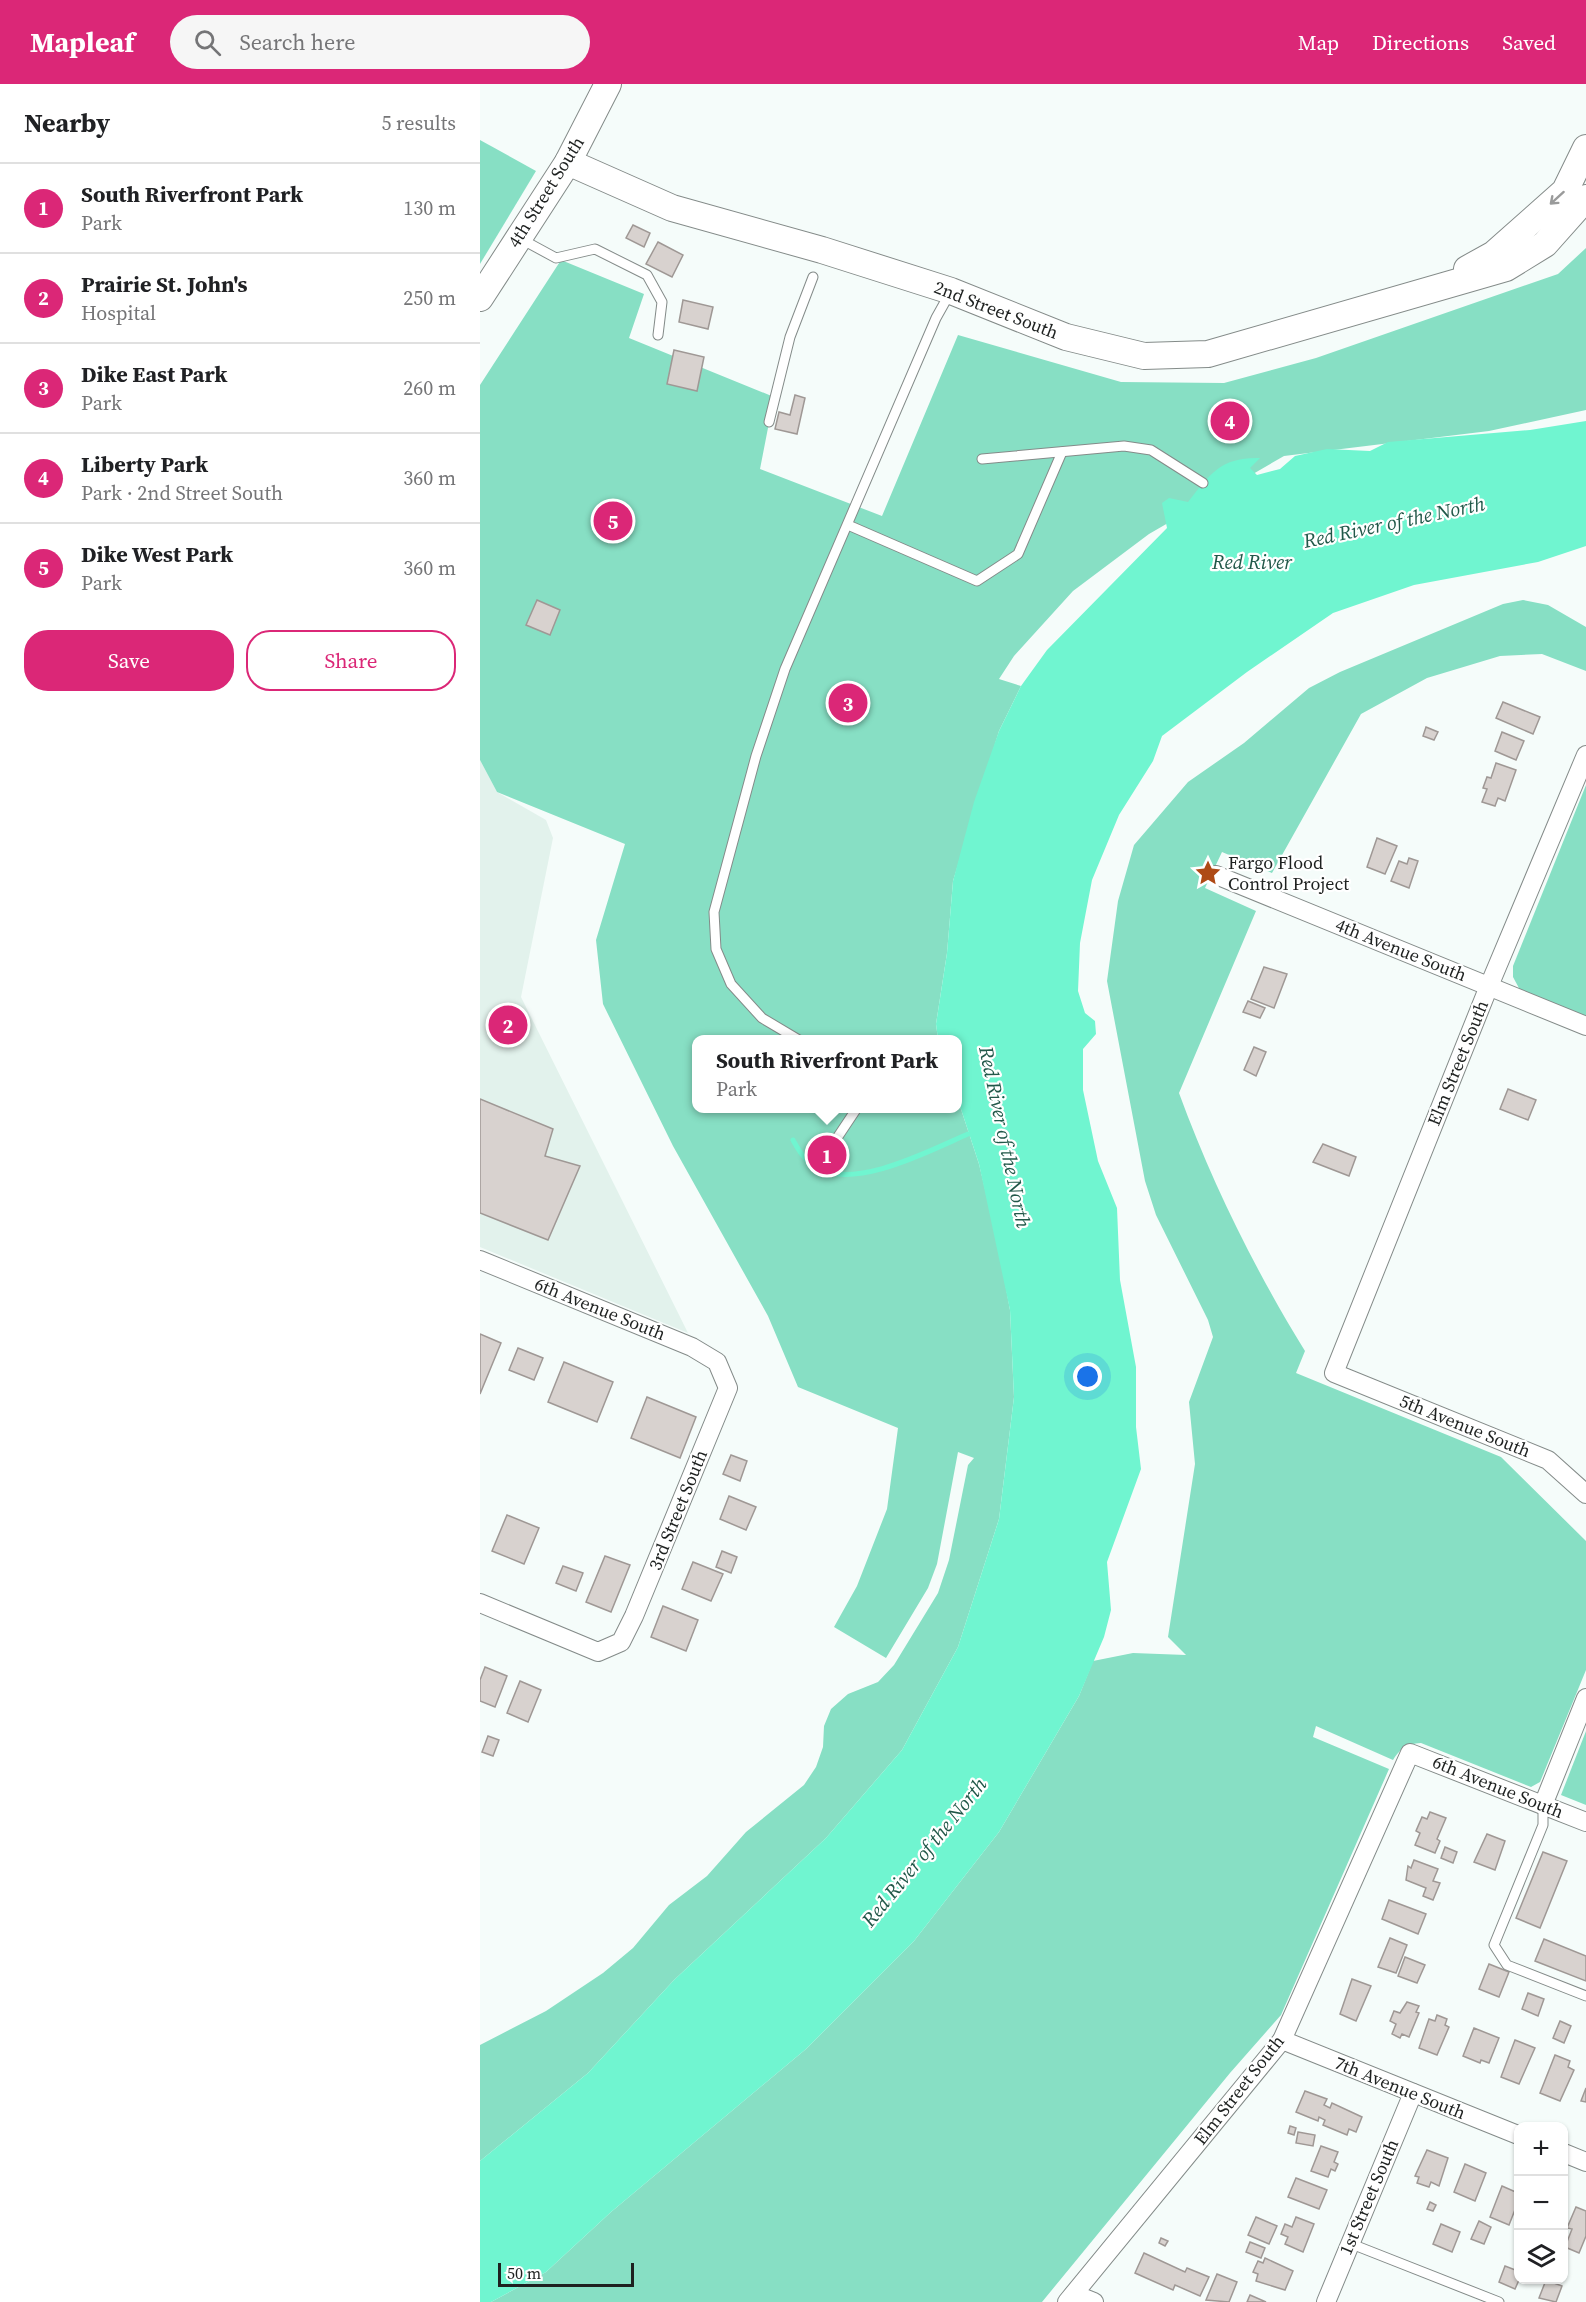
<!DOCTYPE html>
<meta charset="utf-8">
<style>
:root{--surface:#fff;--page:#f6f6f6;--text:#202124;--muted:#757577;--line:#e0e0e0;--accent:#db2777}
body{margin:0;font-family:"Source Serif 4",serif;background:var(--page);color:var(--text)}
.controls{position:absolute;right:18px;bottom:18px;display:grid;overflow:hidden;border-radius:12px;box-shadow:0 2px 4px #0004}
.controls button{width:54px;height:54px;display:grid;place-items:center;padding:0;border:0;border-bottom:2px solid var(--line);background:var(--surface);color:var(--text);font:30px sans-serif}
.scale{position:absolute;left:18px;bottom:15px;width:136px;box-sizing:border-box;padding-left:6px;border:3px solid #1e2120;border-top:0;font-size:16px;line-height:21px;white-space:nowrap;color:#1e2120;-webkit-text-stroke:4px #fff;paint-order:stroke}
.you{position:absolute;left:608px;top:1293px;width:21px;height:21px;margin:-15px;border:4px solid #fff;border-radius:50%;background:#1a73e8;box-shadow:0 0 0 9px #1a73e833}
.badge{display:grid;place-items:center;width:39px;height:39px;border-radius:50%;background:var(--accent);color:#fff;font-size:20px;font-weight:700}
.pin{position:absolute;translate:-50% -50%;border:3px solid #fff;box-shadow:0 2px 6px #0006}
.popup{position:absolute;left:212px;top:951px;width:270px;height:78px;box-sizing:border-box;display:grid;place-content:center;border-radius:12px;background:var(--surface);filter:drop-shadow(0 2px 4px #0005);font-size:20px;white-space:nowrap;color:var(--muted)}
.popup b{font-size:22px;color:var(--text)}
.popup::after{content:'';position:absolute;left:50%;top:100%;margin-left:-12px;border:12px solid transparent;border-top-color:var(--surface)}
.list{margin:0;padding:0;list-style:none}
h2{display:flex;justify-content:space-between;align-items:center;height:78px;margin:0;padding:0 24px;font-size:26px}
h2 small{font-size:20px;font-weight:400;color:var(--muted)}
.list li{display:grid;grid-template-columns:39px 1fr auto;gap:18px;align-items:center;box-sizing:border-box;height:90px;padding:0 24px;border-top:2px solid var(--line)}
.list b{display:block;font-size:22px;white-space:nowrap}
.list p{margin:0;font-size:20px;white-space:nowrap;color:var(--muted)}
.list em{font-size:20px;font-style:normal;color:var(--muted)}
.actions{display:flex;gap:12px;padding:18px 24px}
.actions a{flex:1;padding:14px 0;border:2px solid var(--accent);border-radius:24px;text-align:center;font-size:21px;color:var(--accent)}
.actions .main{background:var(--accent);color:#fff}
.icon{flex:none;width:33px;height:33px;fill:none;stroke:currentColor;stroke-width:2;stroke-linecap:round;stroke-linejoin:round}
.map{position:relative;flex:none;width:1106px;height:2218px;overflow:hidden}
header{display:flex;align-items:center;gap:36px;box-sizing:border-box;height:84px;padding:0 30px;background:var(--accent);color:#fff}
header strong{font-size:28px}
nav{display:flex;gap:33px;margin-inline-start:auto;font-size:21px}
.search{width:420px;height:54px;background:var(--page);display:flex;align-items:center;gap:15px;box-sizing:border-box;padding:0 21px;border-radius:33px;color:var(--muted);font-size:22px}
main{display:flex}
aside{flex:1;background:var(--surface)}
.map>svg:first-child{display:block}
.built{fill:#e2f2ec}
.green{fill:#87dfc4}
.water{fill:#70f5d0}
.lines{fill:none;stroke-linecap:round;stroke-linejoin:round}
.stream{stroke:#70f5d0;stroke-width:5}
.building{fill:#d8d2cf;stroke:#9f9895;stroke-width:1.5}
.lane-casing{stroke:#848b89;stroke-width:11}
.street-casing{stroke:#848b89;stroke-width:20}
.secondary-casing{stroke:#848b89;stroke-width:28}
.lane{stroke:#fff;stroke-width:9}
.street{stroke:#fff;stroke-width:18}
.secondary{stroke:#fff;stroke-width:26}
.oneway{stroke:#9a9b9b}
.labels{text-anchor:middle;stroke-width:4.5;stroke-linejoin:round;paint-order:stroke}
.street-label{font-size:18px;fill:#1e2120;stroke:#fff}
.poi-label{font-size:18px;fill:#1e2120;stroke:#fff;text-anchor:start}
.water-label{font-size:20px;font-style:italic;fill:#215849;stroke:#fff}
</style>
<header>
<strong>Mapleaf</strong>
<div class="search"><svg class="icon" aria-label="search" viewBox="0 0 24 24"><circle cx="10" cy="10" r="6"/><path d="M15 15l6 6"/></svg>Search here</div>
<nav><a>Map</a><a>Directions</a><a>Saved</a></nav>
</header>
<main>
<aside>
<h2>Nearby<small>5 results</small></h2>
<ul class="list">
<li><span class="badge">1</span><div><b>South Riverfront Park</b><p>Park</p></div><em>130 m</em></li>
<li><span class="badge">2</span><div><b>Prairie St. John's</b><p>Hospital</p></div><em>250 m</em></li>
<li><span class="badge">3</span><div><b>Dike East Park</b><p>Park</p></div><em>260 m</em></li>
<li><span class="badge">4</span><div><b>Liberty Park</b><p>Park · 2nd Street South</p></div><em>360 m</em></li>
<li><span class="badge">5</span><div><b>Dike West Park</b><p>Park</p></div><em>360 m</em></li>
</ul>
<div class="actions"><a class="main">Save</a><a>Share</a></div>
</aside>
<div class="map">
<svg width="1106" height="2218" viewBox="0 0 1106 2218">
<rect width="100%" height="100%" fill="#f5fcfa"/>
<!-- built -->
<path class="built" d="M0 676 17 708 66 736 73 754 41 913 208 1249 0 1163Z"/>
<!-- green -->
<g class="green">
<path d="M0 56 56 87 0 180Z"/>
<path d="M1106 164V326L1009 347 804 372 669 450 593 507 534 572 519 595 541 602 519 647 473 797 467 869 456 940 458 955 216 956V1024H478V1016L499 1080 517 1155 530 1226 534 1313 519 1435 478 1563 422 1666 346 1754 194 1896 108 1989 0 2077V1961L66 1927 123 1889 153 1864 189 1821 227 1792 266 1748 324 1701 336 1683 343 1663 344 1642 351 1625 368 1610 398 1598 414 1581 458 1509 469 1476 488 1381 494 1374 478 1368 457 1480 448 1504 406 1574 354 1543 377 1502 407 1425 418 1344 318 1303 288 1232 193 1062 123 920 116 856 145 760 17 708 0 676V301L81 176 164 210 149 254 294 313 280 385 402 432 478 251 641 298 744 299 836 274 1078 190Z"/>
<path d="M1043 516 1068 521 1106 543V587L1062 570 1020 572 947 594 881 630 792 789 742 768 725 804 776 827 699 1009C732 1099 775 1186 825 1267L816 1289 1021 1373 1106 1457V1586L1060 1698 1051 1703 941 1659C926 1660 921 1664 913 1676L836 1642 833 1653 909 1685 801 1931 750 1989 562 2218H11L66 2188 131 2128 326 1965 434 1857 519 1748 599 1612 613 1577 653 1569 706 1571 688 1553 715 1380 709 1318 733 1253 728 1236 676 1131 665 1097 627 897 638 817 654 761 708 698 764 659 829 604 860 588 1023 520Z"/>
<path d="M1106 701V935L1040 906 1033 893V882Z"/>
<path d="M1106 1647V1721L1081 1711Z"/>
</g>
<!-- water -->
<path class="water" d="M1106 337V462L1058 478 934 501 853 529 767 588 682 652 673 677 639 731 612 796 600 859 598 907 605 929 615 937 616 950 603 965V1006L618 1077 637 1124 640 1196 656 1283V1343L661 1385 627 1478 631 1526 624 1553 599 1612 519 1748 434 1857 326 1965 131 2128 66 2188 11 2218H0V2077L108 1989 194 1896 346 1754 422 1666 478 1563 519 1435 534 1313 530 1226 499 1080 478 1016V956L458 955 456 940 467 869 473 797 494 718 519 647 541 602 567 566 687 444 682 419 689 414 708 418C731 389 741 373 780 374L770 384 777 391 800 385 815 372 847 365 890 367 908 358 1050 346Z"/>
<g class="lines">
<!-- stream -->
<path class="stream" d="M313 1056C319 1067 325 1077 337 1084 376 1106 451 1066 488 1050"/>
</g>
<!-- building -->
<g class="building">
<path d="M153 141 170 149 164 163 146 154Z"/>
<path d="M178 158 203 171 192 193 166 180Z"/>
<path d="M203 216 233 223 228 245 199 238Z"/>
<path d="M194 266 224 273 217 307 187 300Z"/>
<path d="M315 311 325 314 317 350 295 345 299 328 310 331Z"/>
<path d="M57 516 80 526 70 551 46 541Z"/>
<path d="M1023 618 1060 633 1053 650 1016 634Z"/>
<path d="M946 643 958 648 954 656 943 652Z"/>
<path d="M1022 648 1044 657 1036 676 1015 667Z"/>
<path d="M1016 679 1036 686 1025 717 1018 714 1015 722 1002 718 1007 705 1003 704 1007 693 1011 694Z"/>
<path d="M897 754 917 762 905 790 887 783Z"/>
<path d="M929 774 938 777 929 804 911 797 919 777 927 780Z"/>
<path d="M784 883 807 890 794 924 771 915Z"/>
<path d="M768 917 785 924 780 934 763 928Z"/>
<path d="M774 963 786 968 776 992 764 986Z"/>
<path d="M1028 1005 1056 1016 1048 1036 1020 1025Z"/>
<path d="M0 1015 73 1045 65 1072 100 1082 68 1156 0 1129Z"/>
<path d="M843 1060 876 1073 869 1092 833 1078Z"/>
<path d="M0 1250 21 1259 0 1310Z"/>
<path d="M38 1264 63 1274 54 1296 29 1286Z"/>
<path d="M84 1278 133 1298 117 1338 68 1318Z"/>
<path d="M167 1313 216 1333 200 1374 151 1354Z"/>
<path d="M251 1371 267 1377 260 1397 243 1390Z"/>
<path d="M249 1412 276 1423 266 1446 240 1435Z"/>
<path d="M27 1431 59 1444 44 1480 12 1467Z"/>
<path d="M242 1467 257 1473 251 1489 236 1483Z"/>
<path d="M125 1472 150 1481 131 1528 106 1518Z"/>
<path d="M213 1478 243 1490 231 1517 202 1505Z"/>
<path d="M83 1482 103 1489 96 1507 76 1499Z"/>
<path d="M183 1522 218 1536 206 1567 171 1553Z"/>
<path d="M5 1583 27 1592 15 1623 0 1617V1596Z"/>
<path d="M40 1597 61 1606 48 1638 27 1629Z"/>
<path d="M8 1652 19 1656 13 1672 2 1668Z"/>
<path d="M950 1728 966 1734 957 1755 960 1757 955 1769 935 1761 940 1749 936 1747 942 1733 947 1735Z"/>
<path d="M1007 1750 1025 1757 1015 1786 994 1778Z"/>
<path d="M965 1763 977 1768 973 1779 961 1774Z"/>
<path d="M1063 1768 1087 1777 1060 1844 1036 1834Z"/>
<path d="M934 1776 958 1785 953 1797 960 1799 953 1816 943 1812 946 1804 926 1796 928 1782 931 1784Z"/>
<path d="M909 1816 946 1830 938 1850 902 1835Z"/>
<path d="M910 1854 927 1861 916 1889 898 1883Z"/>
<path d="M1064 1855 1106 1872V1897L1055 1877Z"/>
<path d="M925 1873 945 1881 937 1899 918 1892Z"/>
<path d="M1009 1880 1029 1888 1019 1913 999 1905Z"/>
<path d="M872 1895 891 1902 876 1937 860 1930Z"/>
<path d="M1048 1909 1064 1915 1058 1932 1042 1925Z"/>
<path d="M927 1918 939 1922 936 1928 939 1929 929 1953 922 1950 920 1954 912 1950 916 1940 910 1937 914 1927 920 1929Z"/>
<path d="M957 1931 967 1935 965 1941 969 1943 957 1971 939 1964 949 1935 955 1937Z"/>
<path d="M1080 1937 1091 1942 1084 1959 1073 1954Z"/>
<path d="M994 1944 1019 1954 1009 1979 1001 1976 1000 1979 983 1972Z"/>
<path d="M1035 1956 1055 1964 1039 2000 1021 1993Z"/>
<path d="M1075 1971 1090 1977 1088 1983 1094 1986 1080 2017 1060 2009Z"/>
<path d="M1106 2004V2018L1101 2017Z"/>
<path d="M825 2007 847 2015 844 2021 850 2024 852 2019 882 2033 876 2048 869 2045 867 2051 843 2041 845 2036 839 2033 838 2037 816 2028Z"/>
<path d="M810 2042 816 2044 814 2051 808 2049Z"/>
<path d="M818 2048 835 2051 833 2062 816 2059Z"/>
<path d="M841 2062 858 2068 854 2078 858 2080 855 2087 851 2085 848 2093 831 2087Z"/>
<path d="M947 2066 968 2074 959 2102 951 2098 949 2103 937 2099 939 2093 935 2092Z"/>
<path d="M985 2080 1006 2089 995 2117 974 2108Z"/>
<path d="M816 2094 847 2106 839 2125 808 2113Z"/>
<path d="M1022 2102 1038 2109V2118L1029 2141 1010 2133Z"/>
<path d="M950 2118 956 2121 953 2127 947 2125Z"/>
<path d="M1096 2123 1106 2127V2152L1099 2169 1085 2163 1092 2145 1087 2144Z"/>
<path d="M776 2133 797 2142 789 2160 768 2151Z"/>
<path d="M816 2133 834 2140 823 2168 805 2160 808 2153 801 2150 805 2140 812 2143Z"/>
<path d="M999 2137 1011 2143 1004 2160 991 2155Z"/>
<path d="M961 2140 980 2148 972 2168 953 2160Z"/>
<path d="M681 2154 688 2157 685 2162 679 2159Z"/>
<path d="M770 2158 785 2164 781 2174 766 2168Z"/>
<path d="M664 2169 705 2188 707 2184 729 2193 720 2212 695 2201 693 2206 655 2189Z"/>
<path d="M785 2174 813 2187 805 2206 776 2197 778 2190 773 2188 778 2177 783 2179Z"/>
<path d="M1025 2182 1038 2187 1039 2196 1035 2205 1019 2198Z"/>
<path d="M737 2190 757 2198 749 2218 726 2216Z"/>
<path d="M1066 2196 1082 2202 1076 2218 1059 2214Z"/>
<path d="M770 2211 786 2218H767Z"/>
</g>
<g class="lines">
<!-- lane casing -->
<g class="lane-casing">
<g id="lane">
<path d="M41 155 76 174 115 165 167 191 182 218 178 251"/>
<path d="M289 338 310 253 333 193"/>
<path d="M502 375 644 362 671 366 723 399"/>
<path d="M368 441 497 497 538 470 582 368"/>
<path d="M319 956 282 934 251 900 236 865 234 828 276 672 305 585 456 234 470 209"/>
<path d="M357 1054 377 1024"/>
<path d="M1063 1721V1741L1014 1861 1027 1881 1106 1912"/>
<path d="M869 2159 1019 2218"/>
</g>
</g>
<!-- street casing -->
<g class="street-casing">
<g id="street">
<path d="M1106 671 1009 902 854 1289 1068 1376 1106 1410"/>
<path d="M736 791 1106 942"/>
<path d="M0 1176 212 1263 237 1278 248 1304 154 1532 141 1558 118 1568 0 1519"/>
<path d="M1063 1721 1106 1614"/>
<path d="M802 1956 1038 2051"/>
<path d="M1084 2069 1106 2078"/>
<path d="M594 2210 614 2218"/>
<path d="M587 2218 802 1956 930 1669 1106 1738"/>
<path d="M846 2218 933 2009"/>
</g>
</g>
<!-- secondary casing -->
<g class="secondary-casing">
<g id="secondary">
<path d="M88 78 192 124 342 166 471 207 586 253 664 272 728 270 1026 184 1065 160 1106 114"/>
<path d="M987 185 1014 170 1085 107 1106 64"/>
<path d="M0 214 88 78 128 0"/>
</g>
</g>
<!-- lane -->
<use href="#lane" class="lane"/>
<!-- street -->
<use href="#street" class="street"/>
<!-- secondary -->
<use href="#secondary" class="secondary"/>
</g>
<!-- one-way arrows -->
<defs><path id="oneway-shaft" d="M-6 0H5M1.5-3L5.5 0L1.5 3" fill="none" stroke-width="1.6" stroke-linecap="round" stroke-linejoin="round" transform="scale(1.5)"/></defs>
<use class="oneway" href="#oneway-shaft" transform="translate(1077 114) rotate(138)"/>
<!-- icons -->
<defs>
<g id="sight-bare" transform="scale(2.07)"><path d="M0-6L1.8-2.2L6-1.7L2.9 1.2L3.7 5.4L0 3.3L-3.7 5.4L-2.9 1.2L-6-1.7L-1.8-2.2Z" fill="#ae4a15" stroke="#fff" stroke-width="2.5" paint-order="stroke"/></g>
</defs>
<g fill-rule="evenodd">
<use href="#sight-bare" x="728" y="789"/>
</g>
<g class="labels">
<!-- street labels -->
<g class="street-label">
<text transform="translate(66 108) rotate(-58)" y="6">4th Street South</text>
<text transform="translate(516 226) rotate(21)" y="6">2nd Street South</text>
<text transform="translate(921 866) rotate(22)" y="6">4th Avenue South</text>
<text transform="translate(978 979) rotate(-68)" y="6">Elm Street South</text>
<text transform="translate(120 1225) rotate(22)" y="6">6th Avenue South</text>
<text transform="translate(985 1342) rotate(22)" y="6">5th Avenue South</text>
<text transform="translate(198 1426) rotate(-68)" y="6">3rd Street South</text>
<text transform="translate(1018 1703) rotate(22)" y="6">6th Avenue South</text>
<text transform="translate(920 2004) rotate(22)" y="6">7th Avenue South</text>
<text transform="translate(759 2006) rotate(-52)" y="6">Elm Street South</text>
<text transform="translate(889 2113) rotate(-67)" y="6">1st Street South</text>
</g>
<!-- poi labels -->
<g class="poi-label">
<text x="748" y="785">Fargo Flood<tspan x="748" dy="21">Control Project</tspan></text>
</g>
<!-- water labels -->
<g class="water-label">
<text transform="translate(914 438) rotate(-12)" y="7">Red River of the North</text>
<text x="772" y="485">Red River</text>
<text transform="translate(525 1053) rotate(78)" y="7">Red River of the North</text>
<text transform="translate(444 1768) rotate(-51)" y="7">Red River of the North</text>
</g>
</g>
</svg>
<div class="controls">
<button>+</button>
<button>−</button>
<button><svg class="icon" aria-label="layers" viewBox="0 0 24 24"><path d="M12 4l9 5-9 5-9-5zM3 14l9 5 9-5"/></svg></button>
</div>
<div class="scale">50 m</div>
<div class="you"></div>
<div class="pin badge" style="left:347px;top:1071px">1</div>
<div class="popup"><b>South Riverfront Park</b>Park</div>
<div class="pin badge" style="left:28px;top:941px">2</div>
<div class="pin badge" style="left:368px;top:619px">3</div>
<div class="pin badge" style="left:750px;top:337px">4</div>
<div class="pin badge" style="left:133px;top:437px">5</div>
</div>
</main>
